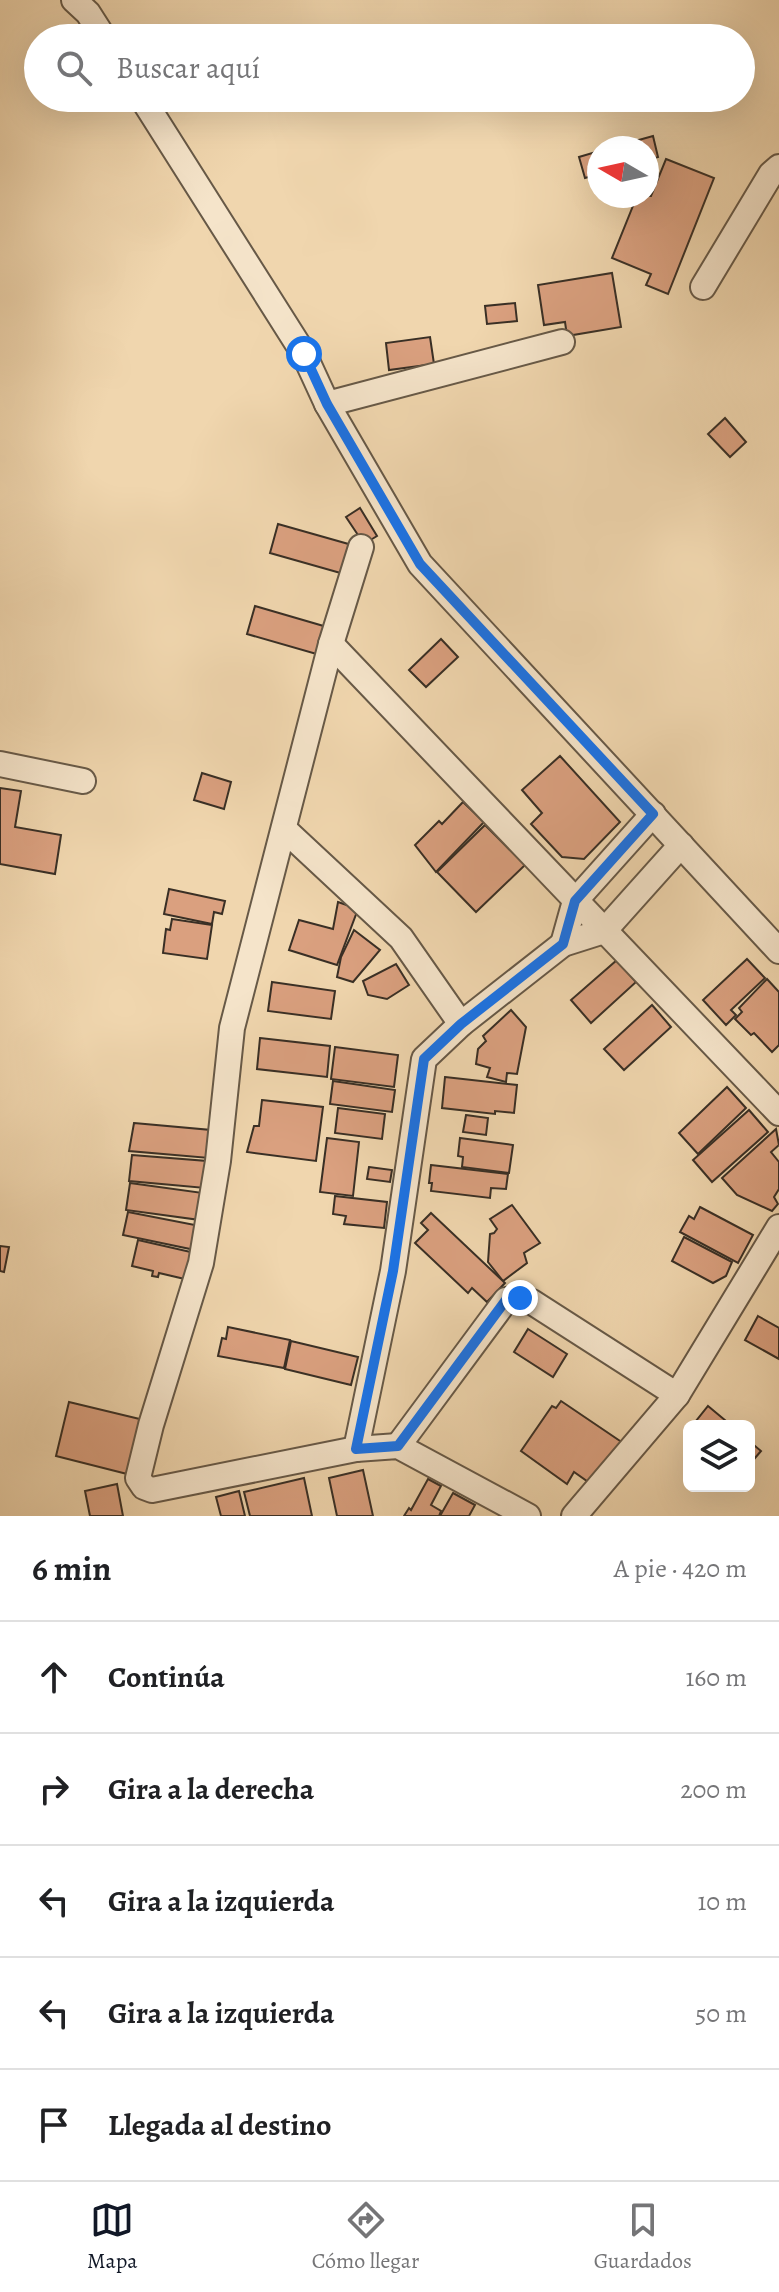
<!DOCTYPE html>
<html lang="es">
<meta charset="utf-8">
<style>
:root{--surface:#fff;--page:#f6f6f6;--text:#202124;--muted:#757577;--line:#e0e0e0;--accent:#111827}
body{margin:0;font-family:Alegreya,serif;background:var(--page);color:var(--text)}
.controls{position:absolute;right:24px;bottom:24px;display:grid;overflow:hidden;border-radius:12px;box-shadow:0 8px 32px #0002}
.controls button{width:72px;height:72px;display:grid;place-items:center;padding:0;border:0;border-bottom:2px solid var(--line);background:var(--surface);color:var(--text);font:40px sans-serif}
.compass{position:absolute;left:587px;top:136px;width:72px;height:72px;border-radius:50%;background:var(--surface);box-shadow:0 8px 32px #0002;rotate:279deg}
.stop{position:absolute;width:24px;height:24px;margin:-18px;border:6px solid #1a73e8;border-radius:50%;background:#fff}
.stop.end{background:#1a73e8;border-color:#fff;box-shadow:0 2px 8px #0008}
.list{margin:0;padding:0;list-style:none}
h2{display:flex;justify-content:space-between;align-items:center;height:104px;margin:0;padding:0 32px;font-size:34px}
h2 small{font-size:26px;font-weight:400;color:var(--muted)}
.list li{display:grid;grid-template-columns:52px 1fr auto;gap:24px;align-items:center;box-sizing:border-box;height:112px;padding:0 32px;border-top:2px solid var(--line)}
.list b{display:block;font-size:30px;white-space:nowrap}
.list em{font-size:26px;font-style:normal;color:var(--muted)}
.icon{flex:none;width:44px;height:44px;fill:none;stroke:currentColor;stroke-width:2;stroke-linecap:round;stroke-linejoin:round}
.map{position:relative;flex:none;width:779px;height:1516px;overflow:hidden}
.search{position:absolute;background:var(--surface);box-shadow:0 8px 32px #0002;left:24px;right:24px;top:24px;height:88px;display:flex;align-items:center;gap:20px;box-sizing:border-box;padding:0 28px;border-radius:44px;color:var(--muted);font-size:30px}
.sheet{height:664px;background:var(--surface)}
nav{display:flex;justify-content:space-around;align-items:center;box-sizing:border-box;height:112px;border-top:2px solid var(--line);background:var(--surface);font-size:22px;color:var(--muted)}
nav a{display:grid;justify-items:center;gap:4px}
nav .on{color:var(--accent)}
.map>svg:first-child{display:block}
.building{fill:#daa07f;stroke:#392f25;stroke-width:2}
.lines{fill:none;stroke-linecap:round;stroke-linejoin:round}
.minor-casing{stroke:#675947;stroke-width:28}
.minor{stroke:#f5e4ca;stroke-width:24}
.route{stroke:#1a73e8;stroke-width:10}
</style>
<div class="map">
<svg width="779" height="1516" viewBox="0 0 779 1516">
<rect width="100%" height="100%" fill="#f0d6ae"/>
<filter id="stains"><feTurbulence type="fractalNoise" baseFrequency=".0025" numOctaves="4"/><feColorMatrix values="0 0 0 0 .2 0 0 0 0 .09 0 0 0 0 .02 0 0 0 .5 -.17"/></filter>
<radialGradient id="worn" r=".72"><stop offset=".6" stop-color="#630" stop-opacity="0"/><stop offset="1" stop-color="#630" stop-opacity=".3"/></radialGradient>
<!-- building -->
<g class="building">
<path d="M653 136 658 157 647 160V148H610Z"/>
<path d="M599 151V174L585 178 579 157Z"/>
<path d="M666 159 714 178 668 294 646 285 651 274 612 258 637 196H651Z"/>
<path d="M612 273 621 327 567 336 565 322 544 325 538 285Z"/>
<path d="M515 303 517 321 487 324 485 306Z"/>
<path d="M430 337 434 364 389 370 386 343Z"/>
<path d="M725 418 746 442 730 457 708 434Z"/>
<path d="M360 508 377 536 364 544 346 517Z"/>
<path d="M278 524 352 545 344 574 270 553Z"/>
<path d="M255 606 327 627 320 655 247 634Z"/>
<path d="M441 639 458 657 426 687 409 670Z"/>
<path d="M560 756 620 822 584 859 562 857 531 824 542 813 522 790Z"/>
<path d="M202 773 231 782 224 809 194 800Z"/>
<path d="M0 788 21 791 15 827 61 835 55 874 0 864Z"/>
<path d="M463 802 484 822 436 872 415 845 439 821 442 824Z"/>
<path d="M485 825 525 865 476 912 437 872Z"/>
<path d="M169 889 225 901 222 914 214 912 212 924 164 914Z"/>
<path d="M338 902 358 909 337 965 289 950 299 920 333 929Z"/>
<path d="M172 919 212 925 207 959 163 953 166 929 170 930Z"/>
<path d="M354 930 380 950 353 982 337 977 341 957Z"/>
<path d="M747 959 765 978 731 1010 736 1015 726 1025 703 1000Z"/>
<path d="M617 960 636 982 591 1023 571 1000Z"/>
<path d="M396 964 409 985 387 999 368 995 363 981Z"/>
<path d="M767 979 779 992V1045L772 1052 754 1033 751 1035 735 1019 742 1012 739 1008Z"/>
<path d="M272 982 335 991 331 1019 268 1011Z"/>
<path d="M652 1005 671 1027 624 1070 604 1049Z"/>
<path d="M511 1010 526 1027 517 1074 507 1073 506 1082 487 1077 490 1068 476 1064 478 1049 486 1041 483 1036Z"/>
<path d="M260 1038 330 1046 327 1077 257 1069Z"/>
<path d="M335 1047 398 1055 394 1087 331 1079Z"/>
<path d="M445 1077 517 1085 514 1113 495 1111V1114L442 1108Z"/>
<path d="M333 1081 395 1090 392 1112 330 1104Z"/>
<path d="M727 1087 746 1108 698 1154 679 1133Z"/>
<path d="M262 1100 323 1107 316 1161 247 1152 254 1126H259Z"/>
<path d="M338 1108 385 1114 382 1139 335 1133Z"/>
<path d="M749 1110 768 1132 712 1182 693 1160Z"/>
<path d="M466 1115 488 1118 486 1135 463 1132Z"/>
<path d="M134 1123 211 1130 209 1158 129 1151Z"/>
<path d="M776 1129 779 1145 771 1152 779 1162V1189L774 1197 778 1204 772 1211 737 1195 722 1178Z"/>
<path d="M327 1138 359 1142 353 1196 320 1192Z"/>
<path d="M460 1138 513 1145 509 1173 462 1167 463 1157 458 1156Z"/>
<path d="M132 1155 207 1161 205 1188 129 1181Z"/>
<path d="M431 1165 508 1174 506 1189 491 1188 490 1198 431 1191 432 1183H429Z"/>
<path d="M369 1167 392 1170 390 1182 367 1179Z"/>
<path d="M130 1183 203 1193 200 1220 126 1210Z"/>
<path d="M335 1196 387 1202 384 1228 344 1224 346 1216 333 1214Z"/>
<path d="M512 1205 540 1243 524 1253 527 1263 503 1281 488 1262 490 1234 494 1233 497 1229 490 1219Z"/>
<path d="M700 1207 753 1235 738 1263 680 1232 689 1216 694 1219Z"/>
<path d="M128 1212 200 1226 195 1250 123 1235Z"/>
<path d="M431 1213 505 1283 487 1302 472 1288 468 1293 415 1243 428 1230 421 1223Z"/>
<path d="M684 1237 732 1262 726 1276 713 1283 672 1261Z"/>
<path d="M138 1240 195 1253 189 1280 159 1273 158 1277 152 1276 153 1271 132 1266Z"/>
<path d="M0 1246 9 1247 4 1272 0 1271Z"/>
<path d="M758 1316 779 1328V1359L745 1340Z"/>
<path d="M228 1327 290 1340 284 1368 218 1356 222 1338 226 1339Z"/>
<path d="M528 1329 567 1354 553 1377 514 1352Z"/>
<path d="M291 1341 358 1357 351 1385 285 1369Z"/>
<path d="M561 1401 623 1443 594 1486 574 1472 567 1484 521 1451 552 1406 556 1408Z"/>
<path d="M69 1402 148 1421 135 1476 56 1456Z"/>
<path d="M708 1406 732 1426H692Z"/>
<path d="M749 1441 761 1451 749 1465Z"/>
<path d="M363 1470 373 1516H337L329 1478Z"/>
<path d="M304 1478 312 1516H250L244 1492Z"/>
<path d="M428 1479 441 1486 431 1505 441 1511 439 1516H404L409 1508 411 1510Z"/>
<path d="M117 1484 123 1516H90L85 1491Z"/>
<path d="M239 1491 245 1516H221L216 1497Z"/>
<path d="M453 1493 475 1505 469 1516H440Z"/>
</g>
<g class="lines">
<!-- minor casing -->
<g class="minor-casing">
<g id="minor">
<path d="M74 0 88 13 104 38"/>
<path d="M142 98 304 354 327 404 420 564 779 951"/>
<path d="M703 287 771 174 779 167"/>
<path d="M327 404 562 342"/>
<path d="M361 547 331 644 232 1028 218 1161 201 1263 151 1425 138 1478 144 1487 152 1490 356 1449 398 1446 528 1516"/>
<path d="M331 644 779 1113"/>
<path d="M0 764 83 781"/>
<path d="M284 829 401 938 461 1024"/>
<path d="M563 944 575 901 653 814"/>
<path d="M398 1446 506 1300 520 1298 532 1302 677 1395"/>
<path d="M356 1449 393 1271 424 1059 461 1024 563 944 604 931 681 845"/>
<path d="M574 1516 677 1395 779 1227"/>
</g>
</g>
<!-- minor -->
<use href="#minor" class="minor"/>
</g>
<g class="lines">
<!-- route -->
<path class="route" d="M304 354 327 404 420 564 653 814 575 901 563 944 461 1024 424 1059 393 1271 356 1449 398 1446 506 1300 520 1298"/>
</g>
<rect width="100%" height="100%" filter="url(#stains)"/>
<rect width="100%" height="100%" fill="url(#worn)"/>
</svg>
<div class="controls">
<button><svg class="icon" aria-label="layers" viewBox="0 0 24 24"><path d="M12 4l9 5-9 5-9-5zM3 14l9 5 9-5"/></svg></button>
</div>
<svg class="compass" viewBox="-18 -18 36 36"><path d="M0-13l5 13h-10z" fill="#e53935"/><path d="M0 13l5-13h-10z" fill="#757577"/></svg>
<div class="stop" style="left:304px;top:354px"></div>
<div class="stop end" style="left:520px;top:1298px"></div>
<div class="search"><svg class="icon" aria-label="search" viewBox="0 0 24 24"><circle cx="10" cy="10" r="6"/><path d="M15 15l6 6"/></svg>Buscar aquí</div>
</div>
<section class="sheet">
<h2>6 min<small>A pie · 420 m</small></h2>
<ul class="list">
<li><svg class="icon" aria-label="ahead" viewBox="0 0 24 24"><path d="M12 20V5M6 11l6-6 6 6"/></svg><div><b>Continúa</b></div><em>160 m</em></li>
<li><svg class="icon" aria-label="right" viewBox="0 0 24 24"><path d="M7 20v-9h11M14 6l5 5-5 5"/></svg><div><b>Gira a la derecha</b></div><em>200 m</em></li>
<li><svg class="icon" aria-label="left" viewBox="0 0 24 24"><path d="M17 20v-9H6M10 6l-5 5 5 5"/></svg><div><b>Gira a la izquierda</b></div><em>10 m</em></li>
<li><svg class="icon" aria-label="left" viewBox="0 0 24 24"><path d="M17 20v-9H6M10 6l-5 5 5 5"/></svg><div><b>Gira a la izquierda</b></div><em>50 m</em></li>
<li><svg class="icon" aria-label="arrive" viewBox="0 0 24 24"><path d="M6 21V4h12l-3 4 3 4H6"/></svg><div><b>Llegada al destino</b></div></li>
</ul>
</section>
<nav>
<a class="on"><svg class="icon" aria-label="map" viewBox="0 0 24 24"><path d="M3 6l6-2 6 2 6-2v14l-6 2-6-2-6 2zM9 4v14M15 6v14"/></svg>Mapa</a>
<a><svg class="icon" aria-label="directions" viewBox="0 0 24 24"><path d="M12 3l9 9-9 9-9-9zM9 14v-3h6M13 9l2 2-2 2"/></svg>Cómo llegar</a>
<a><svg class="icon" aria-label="saved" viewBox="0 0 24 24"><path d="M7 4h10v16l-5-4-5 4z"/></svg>Guardados</a>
</nav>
